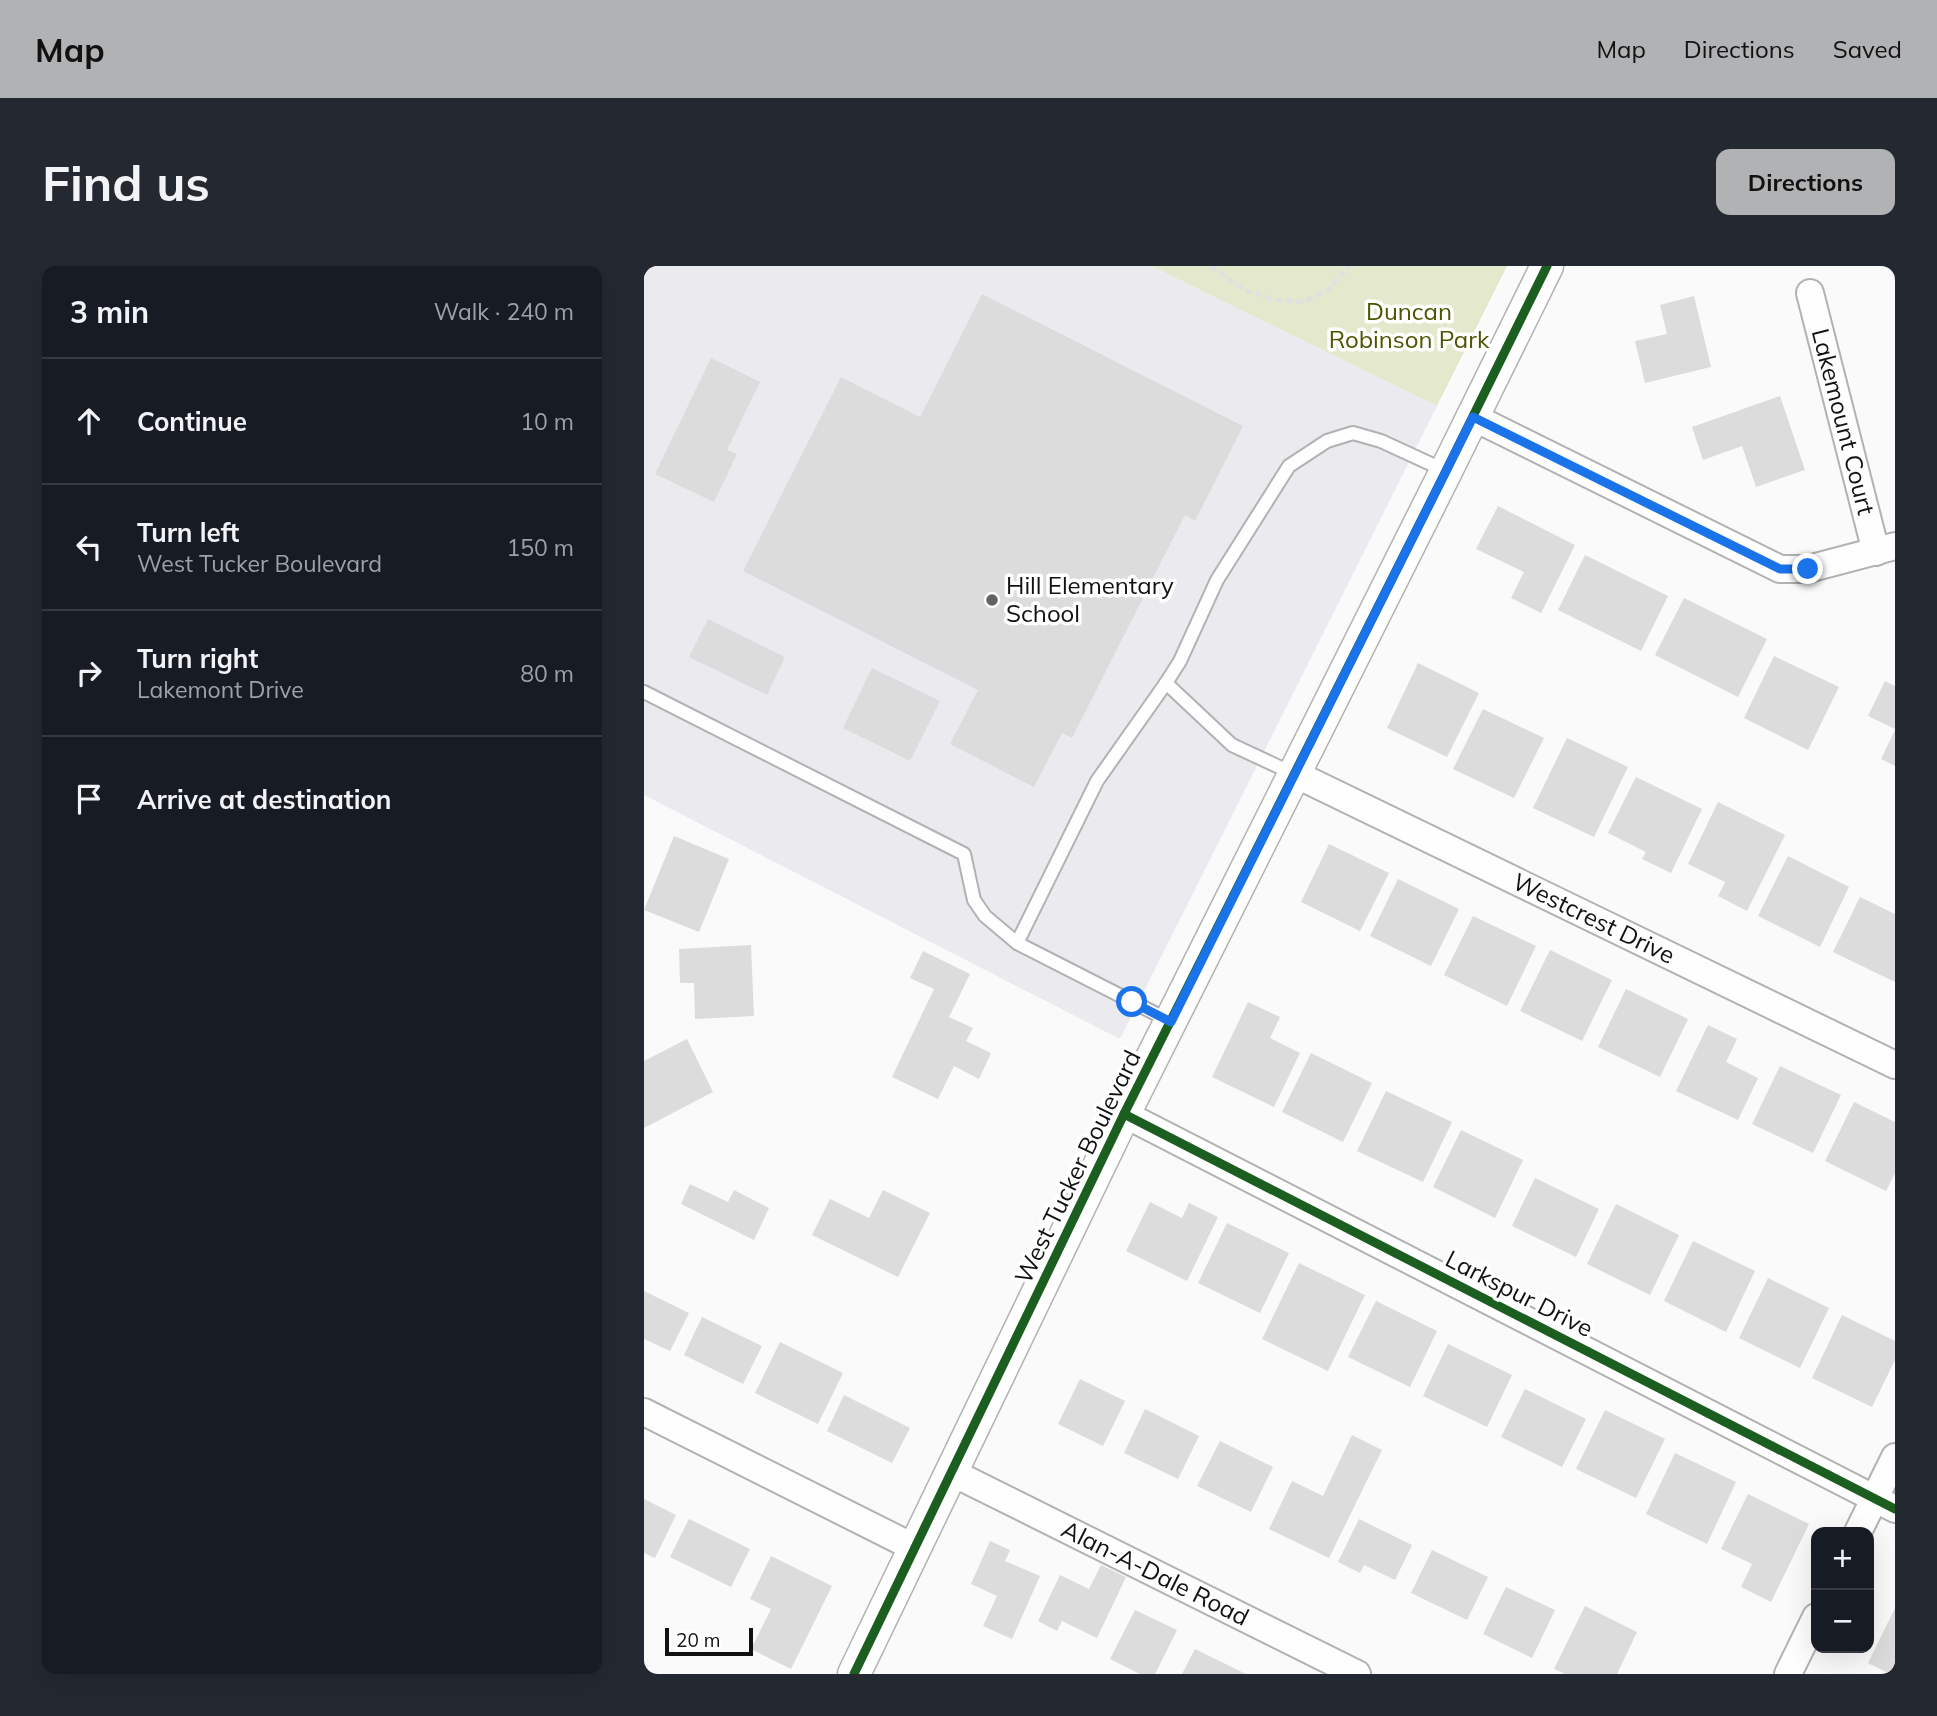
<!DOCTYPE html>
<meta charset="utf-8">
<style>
:root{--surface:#171b24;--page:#242831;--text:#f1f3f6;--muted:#9ea1a6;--line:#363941;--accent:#b1b2b4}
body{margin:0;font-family:Mulish,sans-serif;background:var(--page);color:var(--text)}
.controls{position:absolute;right:21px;bottom:21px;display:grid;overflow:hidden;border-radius:14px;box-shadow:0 7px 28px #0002}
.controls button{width:63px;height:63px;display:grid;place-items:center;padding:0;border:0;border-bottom:2px solid var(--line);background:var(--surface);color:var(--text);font:35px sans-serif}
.scale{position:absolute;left:21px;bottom:18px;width:88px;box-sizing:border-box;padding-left:7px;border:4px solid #111112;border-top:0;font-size:19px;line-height:24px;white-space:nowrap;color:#111112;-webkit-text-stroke:5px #fff;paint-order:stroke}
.stop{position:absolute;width:21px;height:21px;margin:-16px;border:5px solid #1a73e8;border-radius:50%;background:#fff}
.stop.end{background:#1a73e8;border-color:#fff;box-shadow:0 2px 7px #0008}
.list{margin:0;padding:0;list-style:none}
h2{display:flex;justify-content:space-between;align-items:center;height:91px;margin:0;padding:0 28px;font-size:30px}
h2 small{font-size:23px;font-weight:400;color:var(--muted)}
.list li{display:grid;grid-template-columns:46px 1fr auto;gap:21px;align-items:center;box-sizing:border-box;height:126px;padding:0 28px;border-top:2px solid var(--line)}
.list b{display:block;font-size:26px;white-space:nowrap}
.list p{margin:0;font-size:23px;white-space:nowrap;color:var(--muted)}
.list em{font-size:23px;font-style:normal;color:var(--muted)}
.icon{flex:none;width:38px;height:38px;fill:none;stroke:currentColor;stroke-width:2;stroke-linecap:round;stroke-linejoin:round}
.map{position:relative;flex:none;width:1251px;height:1408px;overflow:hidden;border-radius:14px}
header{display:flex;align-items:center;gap:42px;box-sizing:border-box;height:98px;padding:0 35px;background:var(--accent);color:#111}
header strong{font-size:33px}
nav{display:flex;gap:38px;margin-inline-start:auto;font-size:24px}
.intro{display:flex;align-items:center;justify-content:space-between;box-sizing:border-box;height:168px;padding:0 42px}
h1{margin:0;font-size:49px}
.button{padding:18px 32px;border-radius:14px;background:var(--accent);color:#111;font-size:24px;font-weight:700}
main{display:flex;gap:42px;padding:0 42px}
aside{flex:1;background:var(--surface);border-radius:14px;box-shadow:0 7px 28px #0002}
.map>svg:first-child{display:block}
.built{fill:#eaeaef}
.green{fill:#e4e9cd}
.building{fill:#dddcdc}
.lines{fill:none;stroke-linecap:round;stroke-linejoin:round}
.service-casing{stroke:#b2b2b2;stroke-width:16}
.minor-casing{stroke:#b2b2b2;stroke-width:30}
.tertiary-casing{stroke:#b2b2b2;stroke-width:35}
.path{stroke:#e0e0e0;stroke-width:4.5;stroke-dasharray:7 3.5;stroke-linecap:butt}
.service{stroke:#fefefe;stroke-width:12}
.minor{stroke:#fefefe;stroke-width:26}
.tertiary{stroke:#fefefe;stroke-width:32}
.cycleway-casing{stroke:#fff;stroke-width:13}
.cycleway{stroke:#1b5e20;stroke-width:9}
.route{stroke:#1a73e8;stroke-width:9}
.poi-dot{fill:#636363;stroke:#fff;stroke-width:2.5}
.labels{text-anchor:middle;stroke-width:7;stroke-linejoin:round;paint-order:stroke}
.park-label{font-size:24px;fill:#4d5500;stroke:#fff}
.street-label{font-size:24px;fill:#111112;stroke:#fff}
.poi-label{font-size:24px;fill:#111112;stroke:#fff;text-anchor:start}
</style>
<header>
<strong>Map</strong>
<nav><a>Map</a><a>Directions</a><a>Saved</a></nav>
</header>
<div class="intro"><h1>Find us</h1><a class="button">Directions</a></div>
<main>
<aside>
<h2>3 min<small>Walk · 240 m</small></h2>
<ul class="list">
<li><svg class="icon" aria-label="ahead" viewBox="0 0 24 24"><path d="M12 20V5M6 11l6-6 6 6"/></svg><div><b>Continue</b></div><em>10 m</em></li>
<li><svg class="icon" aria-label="left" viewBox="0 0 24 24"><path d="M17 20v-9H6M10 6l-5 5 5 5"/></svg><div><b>Turn left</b><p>West Tucker Boulevard</p></div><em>150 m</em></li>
<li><svg class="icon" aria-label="right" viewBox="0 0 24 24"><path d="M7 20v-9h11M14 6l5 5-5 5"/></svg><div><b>Turn right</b><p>Lakemont Drive</p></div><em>80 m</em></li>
<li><svg class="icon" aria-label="arrive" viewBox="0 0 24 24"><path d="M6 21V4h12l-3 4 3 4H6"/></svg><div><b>Arrive at destination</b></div></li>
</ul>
</aside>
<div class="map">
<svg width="1251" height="1408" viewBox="0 0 1251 1408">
<rect width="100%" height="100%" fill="#fafafa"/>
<!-- built -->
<path class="built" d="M0 0H507L793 140 476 773 0 529Z"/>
<!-- green -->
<path class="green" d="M507 0H863L793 140Z"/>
<!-- building -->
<g class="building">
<path d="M338 28 599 160 551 255 541 249 428 472 418 467 390 521 306 478 334 424 99 305 197 111 276 151Z"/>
<path d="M1050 30 1067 101 1001 117 991 75 1023 68 1016 39Z"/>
<path d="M67 92 116 116 83 184 93 188 70 236 11 208Z"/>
<path d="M1136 130 1161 204 1112 221 1098 180 1059 194 1048 161Z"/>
<path d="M854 240 931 279 897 347 867 332 880 306 832 283Z"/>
<path d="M941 289 1024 330 997 385 914 344Z"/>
<path d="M1040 332 1123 373 1094 431 1011 389Z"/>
<path d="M64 353 141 391 123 429 45 391Z"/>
<path d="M1130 390 1195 421 1164 484 1100 452Z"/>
<path d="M774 397 835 427 803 491 743 462Z"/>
<path d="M228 402 296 435 266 495 199 462Z"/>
<path d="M1241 415 1251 420V463L1224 450Z"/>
<path d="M839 443 900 472 870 532 809 503Z"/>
<path d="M1251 464V500L1237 493Z"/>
<path d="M923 472 984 501 950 571 889 542Z"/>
<path d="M992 511 1058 543 1027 607 998 593 1002 586 964 567Z"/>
<path d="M1074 536 1141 569 1103 645 1074 630 1081 616 1044 598Z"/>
<path d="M30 570 85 593 55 666 0 644Z"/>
<path d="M685 578 745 607 716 665 657 636Z"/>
<path d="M1144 590 1205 621 1176 681 1114 650Z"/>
<path d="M754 613 815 643 787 700 726 670Z"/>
<path d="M1216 631 1251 648V716L1189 686Z"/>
<path d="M829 650 892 680 863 740 800 709Z"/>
<path d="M107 679 110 750 51 753 50 717H36L35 683Z"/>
<path d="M906 684 968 714 938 775 876 745Z"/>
<path d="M279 685 326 708 305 751 329 762 322 775 347 787 335 813 310 800 294 833 248 811 290 723 266 712Z"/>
<path d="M982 723 1044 753 1016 811 954 781Z"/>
<path d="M604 736 636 751 626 772 656 787 630 841 568 811Z"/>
<path d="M1064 759 1093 773 1082 796 1114 812 1094 854 1032 825Z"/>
<path d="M43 773 69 826 0 862V795Z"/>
<path d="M667 787 728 817 699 876 638 846Z"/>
<path d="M1136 800 1197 829 1169 887 1108 858Z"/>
<path d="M742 825 808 856 779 916 713 885Z"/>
<path d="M1210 836 1251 856V907L1242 925 1181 895Z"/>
<path d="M817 864 879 894 851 952 789 921Z"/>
<path d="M891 912 955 943 932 991 868 960Z"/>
<path d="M46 918 84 936 90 924 125 942 110 974 37 938Z"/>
<path d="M239 924 286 947 254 1011 168 969 186 933 225 952Z"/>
<path d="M506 936 538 952 545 937 574 951 543 1015 482 985Z"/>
<path d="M972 938 1035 969 1006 1029 943 998Z"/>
<path d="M583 957 645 987 616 1047 554 1017Z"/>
<path d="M1049 975 1111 1005 1082 1066 1020 1035Z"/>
<path d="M655 997 721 1029 684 1105 618 1073Z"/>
<path d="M1124 1012 1185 1042 1156 1102 1095 1072Z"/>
<path d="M0 1025 45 1047 26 1085 0 1073Z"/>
<path d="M732 1035 793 1065 766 1121 704 1091Z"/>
<path d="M1198 1049 1251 1075V1094L1228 1141 1168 1112Z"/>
<path d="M58 1051 118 1080 99 1118 40 1089Z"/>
<path d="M136 1076 199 1107 174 1158 111 1127Z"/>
<path d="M804 1078 868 1109 843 1161 779 1130Z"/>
<path d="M436 1113 481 1135 459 1180 414 1158Z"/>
<path d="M881 1123 942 1153 918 1201 857 1171Z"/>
<path d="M200 1129 266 1162 248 1197 183 1165Z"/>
<path d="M501 1143 555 1170 534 1213 480 1187Z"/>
<path d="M961 1144 1021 1173 992 1232 932 1203Z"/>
<path d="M708 1169 738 1184 685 1292 625 1263 648 1215 679 1230Z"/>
<path d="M576 1175 629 1201 607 1246 553 1220Z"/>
<path d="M1031 1187 1092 1216 1063 1278 1002 1248Z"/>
<path d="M1104 1228 1165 1258 1127 1336 1097 1321 1108 1298 1077 1283Z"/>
<path d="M0 1233 32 1249 11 1292 0 1287Z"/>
<path d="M45 1253 106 1283 87 1321 26 1291Z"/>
<path d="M715 1253 768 1279 751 1314 720 1299 716 1307 694 1296Z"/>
<path d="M346 1275 366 1284 361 1295 396 1310 368 1373 339 1360 353 1330 327 1318Z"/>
<path d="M788 1284 844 1311 823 1354 767 1327Z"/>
<path d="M127 1290 188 1320 147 1403 107 1383 127 1343 106 1333Z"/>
<path d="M457 1299 482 1311 453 1372 418 1355 413 1365 394 1355 416 1309 445 1323Z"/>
<path d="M862 1321 911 1344 888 1392 839 1368Z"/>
<path d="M941 1340 993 1366 973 1408H921L910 1403Z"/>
<path d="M1251 1342V1408H1246L1224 1397Z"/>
<path d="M491 1344 533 1364 511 1408H496L466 1393Z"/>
<path d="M551 1383 602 1408H538Z"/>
</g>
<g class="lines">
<!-- service casing -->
<g class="service-casing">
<g id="service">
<path d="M522 417 453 515 373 677 526 755"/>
<path d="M0 426 320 588 330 634 341 650 373 677"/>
<path d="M648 507 588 479 522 417 536 395 573 314 645 200 683 175 709 167 737 175 802 205"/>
</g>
</g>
<!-- minor casing -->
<g class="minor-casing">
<g id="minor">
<path id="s1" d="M1166 27 1232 286"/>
<path d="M829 151 1136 303H1164L1251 280"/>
<path id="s2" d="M651 508 1251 799"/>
<path d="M480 848 1251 1243"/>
<path d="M0 1146 271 1282"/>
<path id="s3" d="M307 1206 713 1408"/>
<path d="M1214 1266 1251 1191"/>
<path d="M1144 1408 1172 1351"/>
</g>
</g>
<!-- tertiary casing -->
<g class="tertiary-casing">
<path id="tertiary" d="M210 1408 480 848 802 205 903 0"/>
</g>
<!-- path -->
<path class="path" d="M567 0 600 24 632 34 660 36 683 24 706 0"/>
<!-- service -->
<use href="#service" class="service"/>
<!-- minor -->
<use href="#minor" class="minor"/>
<!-- tertiary -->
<use href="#tertiary" class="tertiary"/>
<!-- cycleway casing -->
<g class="cycleway-casing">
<g id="cycleway">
<path d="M480 848 1251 1243"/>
<path d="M210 1408 480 848 802 205 903 0"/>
</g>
</g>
<!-- cycleway -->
<use href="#cycleway" class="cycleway"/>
</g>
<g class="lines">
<!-- route -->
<path class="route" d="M488 736 527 756 829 151 1136 303H1164"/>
</g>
<!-- markers -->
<circle class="poi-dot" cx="348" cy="334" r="7"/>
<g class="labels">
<!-- park labels -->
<g class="park-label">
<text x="765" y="54">Duncan<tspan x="765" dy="28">Robinson Park</tspan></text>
</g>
<!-- street labels -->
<g class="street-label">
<text dy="8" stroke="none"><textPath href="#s1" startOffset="133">Lakemount Court</textPath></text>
<text dy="8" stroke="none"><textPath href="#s2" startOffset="332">Westcrest Drive</textPath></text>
<text transform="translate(434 901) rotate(-64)" y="8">West Tucker Boulevard</text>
<text transform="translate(875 1028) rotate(27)" y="8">Larkspur Drive</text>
<text dy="8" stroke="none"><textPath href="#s3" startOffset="228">Alan-A-Dale Road</textPath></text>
</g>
<!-- poi labels -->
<g class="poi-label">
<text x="362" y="328">Hill Elementary<tspan x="362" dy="28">School</tspan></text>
</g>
</g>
</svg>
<div class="controls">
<button>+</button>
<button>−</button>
</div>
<div class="scale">20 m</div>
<div class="stop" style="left:488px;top:736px"></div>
<div class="stop end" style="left:1164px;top:303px"></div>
</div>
</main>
